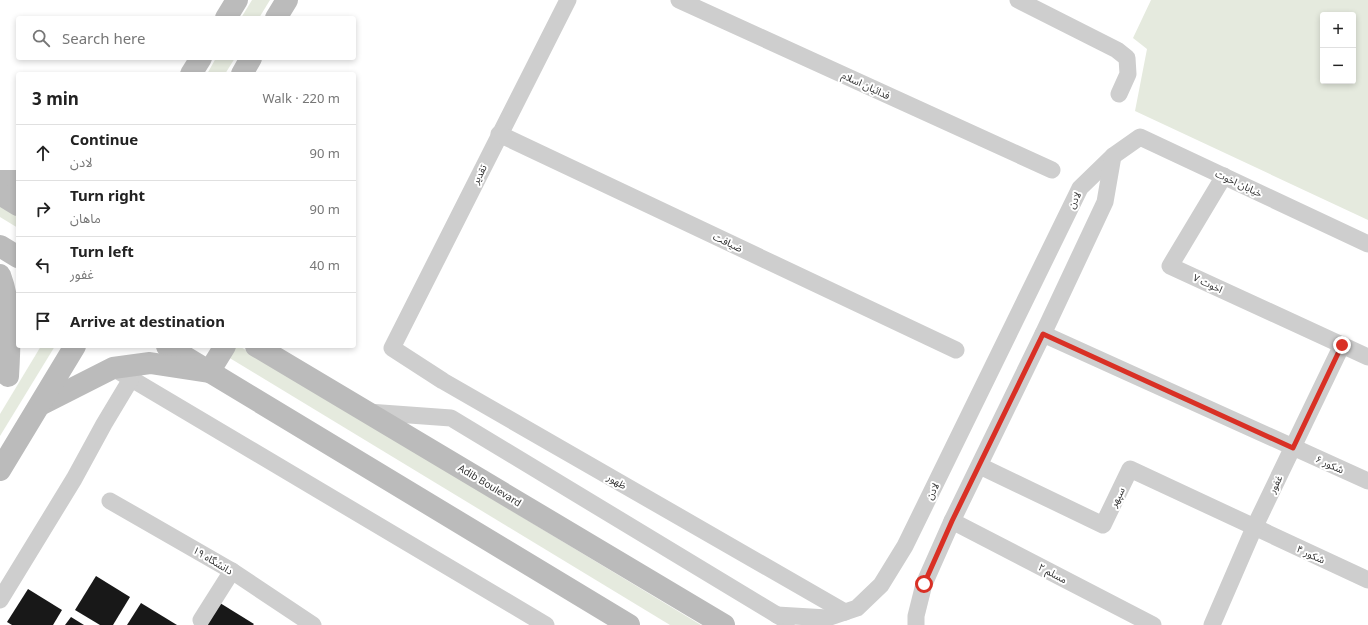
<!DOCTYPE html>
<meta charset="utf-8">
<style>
:root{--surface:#fff;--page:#f2f2f2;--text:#222;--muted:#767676;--line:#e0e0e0}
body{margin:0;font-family:"Noto Sans","Noto Sans Arabic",sans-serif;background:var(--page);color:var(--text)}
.controls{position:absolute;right:12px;top:12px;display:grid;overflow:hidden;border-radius:4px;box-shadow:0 2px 6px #0003}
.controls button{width:36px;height:36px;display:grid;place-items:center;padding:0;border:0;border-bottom:1px solid var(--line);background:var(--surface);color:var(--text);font:20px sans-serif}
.stop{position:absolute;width:12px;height:12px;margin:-9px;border:3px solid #d93025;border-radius:50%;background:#fff}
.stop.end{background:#d93025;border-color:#fff;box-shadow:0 1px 4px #0008}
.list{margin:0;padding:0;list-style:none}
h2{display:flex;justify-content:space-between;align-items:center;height:52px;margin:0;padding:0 16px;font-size:17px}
h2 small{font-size:13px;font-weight:400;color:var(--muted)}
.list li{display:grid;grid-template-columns:26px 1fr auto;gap:12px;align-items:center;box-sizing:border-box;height:56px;padding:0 16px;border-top:1px solid var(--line)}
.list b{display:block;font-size:15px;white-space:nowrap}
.list p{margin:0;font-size:13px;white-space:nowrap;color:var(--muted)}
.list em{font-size:13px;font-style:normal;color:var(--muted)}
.icon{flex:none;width:22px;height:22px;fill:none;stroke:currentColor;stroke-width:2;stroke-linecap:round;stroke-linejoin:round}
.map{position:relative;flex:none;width:1368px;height:625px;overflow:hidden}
.search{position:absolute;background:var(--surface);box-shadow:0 2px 6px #0003;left:16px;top:16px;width:340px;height:44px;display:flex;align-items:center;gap:10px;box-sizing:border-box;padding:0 14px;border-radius:4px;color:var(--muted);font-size:15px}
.panel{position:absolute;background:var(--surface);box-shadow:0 2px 6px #0003;left:16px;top:72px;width:340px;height:276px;border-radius:4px}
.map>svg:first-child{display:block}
.green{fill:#e5eade;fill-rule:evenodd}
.building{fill:#181818}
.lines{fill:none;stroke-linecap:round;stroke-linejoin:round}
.street{stroke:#cecece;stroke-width:17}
.secondary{stroke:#bbb;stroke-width:22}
.route{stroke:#d93025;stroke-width:5}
.labels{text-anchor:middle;stroke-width:4;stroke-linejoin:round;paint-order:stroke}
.street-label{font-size:10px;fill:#313131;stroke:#fff}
</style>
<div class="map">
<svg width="1368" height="625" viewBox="0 0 1368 625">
<rect width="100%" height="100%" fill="#fff"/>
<!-- green -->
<g class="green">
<path d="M252 0H270L259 18H241Z"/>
<path d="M1151 0H1368V220L1135 111 1147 49 1133 38ZM1323 15H1353V81H1323Z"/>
<path d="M216 58H235L225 74H207Z"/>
<path d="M0 202 18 213V228L0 217Z"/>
<path d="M41 346H55L0 436V414Z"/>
<path d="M235 346H239L701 625H670L228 357Z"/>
</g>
<!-- building -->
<g class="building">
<path d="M96 576 130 597 113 625H100L75 610Z"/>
<path d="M28 589 62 610 53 625H12L7 622Z"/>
<path d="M141 603 177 625H127Z"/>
<path d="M220 603 254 624 253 625H206Z"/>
<path d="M71 617 84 625H65Z"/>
</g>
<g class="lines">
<!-- street -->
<g class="street">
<path d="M568 0 392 348 443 381 845 612"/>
<path d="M679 0 1052 170"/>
<path d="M1018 0 1117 50 1127 58 1128 74 1119 94"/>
<path d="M499 134 956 350"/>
<path d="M1224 176 1170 266 1368 357"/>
<path d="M1043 334 1368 481"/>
<path d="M113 368 546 625"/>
<path d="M368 412 451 418 787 621"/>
<path d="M980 466 1103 525 1130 469 1368 580"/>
<path d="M110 501 232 571 313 625"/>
<path d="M952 521 1153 625"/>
<path d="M0 600 74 479 104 424 131 379"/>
<path d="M777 615 827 618 857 608 881 585 905 546 1080 188 1113 156 1140 137 1368 244"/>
<path d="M201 620 232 571"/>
<path d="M916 625V616L924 584 952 521 1043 334 1105 202 1113 156"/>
<path d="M1212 625 1254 528 1342 345"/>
</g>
<!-- secondary -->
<g class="secondary">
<path d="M226 18 237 0"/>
<path d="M276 18 287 0"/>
<path d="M191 74 201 58"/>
<path d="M242 74 251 58"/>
<path d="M0 181H18"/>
<path d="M0 194 18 205"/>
<path d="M0 246 18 257"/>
<path d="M0 275C12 307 10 343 8 376"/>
<path d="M167 346 629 625"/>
<path d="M256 346 724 625"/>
<path d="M40 405 113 368 150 363 209 372 225 346"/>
<path d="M0 470 75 346"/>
</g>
</g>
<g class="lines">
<!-- route -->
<path class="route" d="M924 584 952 521 1043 334 1293 448 1342 345"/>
</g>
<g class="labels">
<!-- street labels -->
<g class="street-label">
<text transform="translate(866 85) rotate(25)" y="4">فدائیان اسلام</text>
<text transform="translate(479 174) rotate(-63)" y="4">تقدیر</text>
<text transform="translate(1239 183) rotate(25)" y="4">خیابان اخوت</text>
<text transform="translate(1074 200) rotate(-64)" y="4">لادن</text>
<text transform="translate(728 242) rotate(25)" y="4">ضیافت</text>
<text transform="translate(1208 283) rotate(25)" y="4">اخوت ۷</text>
<text transform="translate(1330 464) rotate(24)" y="4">شکور ۶</text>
<text transform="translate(617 481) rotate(30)" y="4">ظهور</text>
<text transform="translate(1275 484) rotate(-64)" y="4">غفور</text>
<text transform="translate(490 485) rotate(31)" y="4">Adib Boulevard</text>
<text transform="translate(932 491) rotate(-64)" y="4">لادن</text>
<text transform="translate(1117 497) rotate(-64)" y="4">سپهر</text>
<text transform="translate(1311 554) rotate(25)" y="4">شکور ۴</text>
<text transform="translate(213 560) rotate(31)" y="4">دانشگاه ۱۹</text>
<text transform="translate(1053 573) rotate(28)" y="4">مسلم ۲</text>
</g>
</g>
</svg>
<div class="controls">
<button>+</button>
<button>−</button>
</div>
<div class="stop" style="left:924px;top:584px"></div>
<div class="stop end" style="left:1342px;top:345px"></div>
<div class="search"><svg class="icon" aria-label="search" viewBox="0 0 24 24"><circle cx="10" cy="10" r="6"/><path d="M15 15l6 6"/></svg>Search here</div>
<section class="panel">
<h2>3 min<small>Walk · 220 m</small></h2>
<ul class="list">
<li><svg class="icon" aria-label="ahead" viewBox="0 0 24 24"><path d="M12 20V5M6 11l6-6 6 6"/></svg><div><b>Continue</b><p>لادن</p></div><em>90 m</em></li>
<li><svg class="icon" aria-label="right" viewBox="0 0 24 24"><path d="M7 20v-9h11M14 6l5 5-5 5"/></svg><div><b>Turn right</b><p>ماهان</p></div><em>90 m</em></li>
<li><svg class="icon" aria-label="left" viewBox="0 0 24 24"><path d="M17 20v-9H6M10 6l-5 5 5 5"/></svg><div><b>Turn left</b><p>غفور</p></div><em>40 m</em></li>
<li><svg class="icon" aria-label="arrive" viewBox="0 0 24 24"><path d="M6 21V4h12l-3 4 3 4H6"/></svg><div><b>Arrive at destination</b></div></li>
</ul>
</section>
</div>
